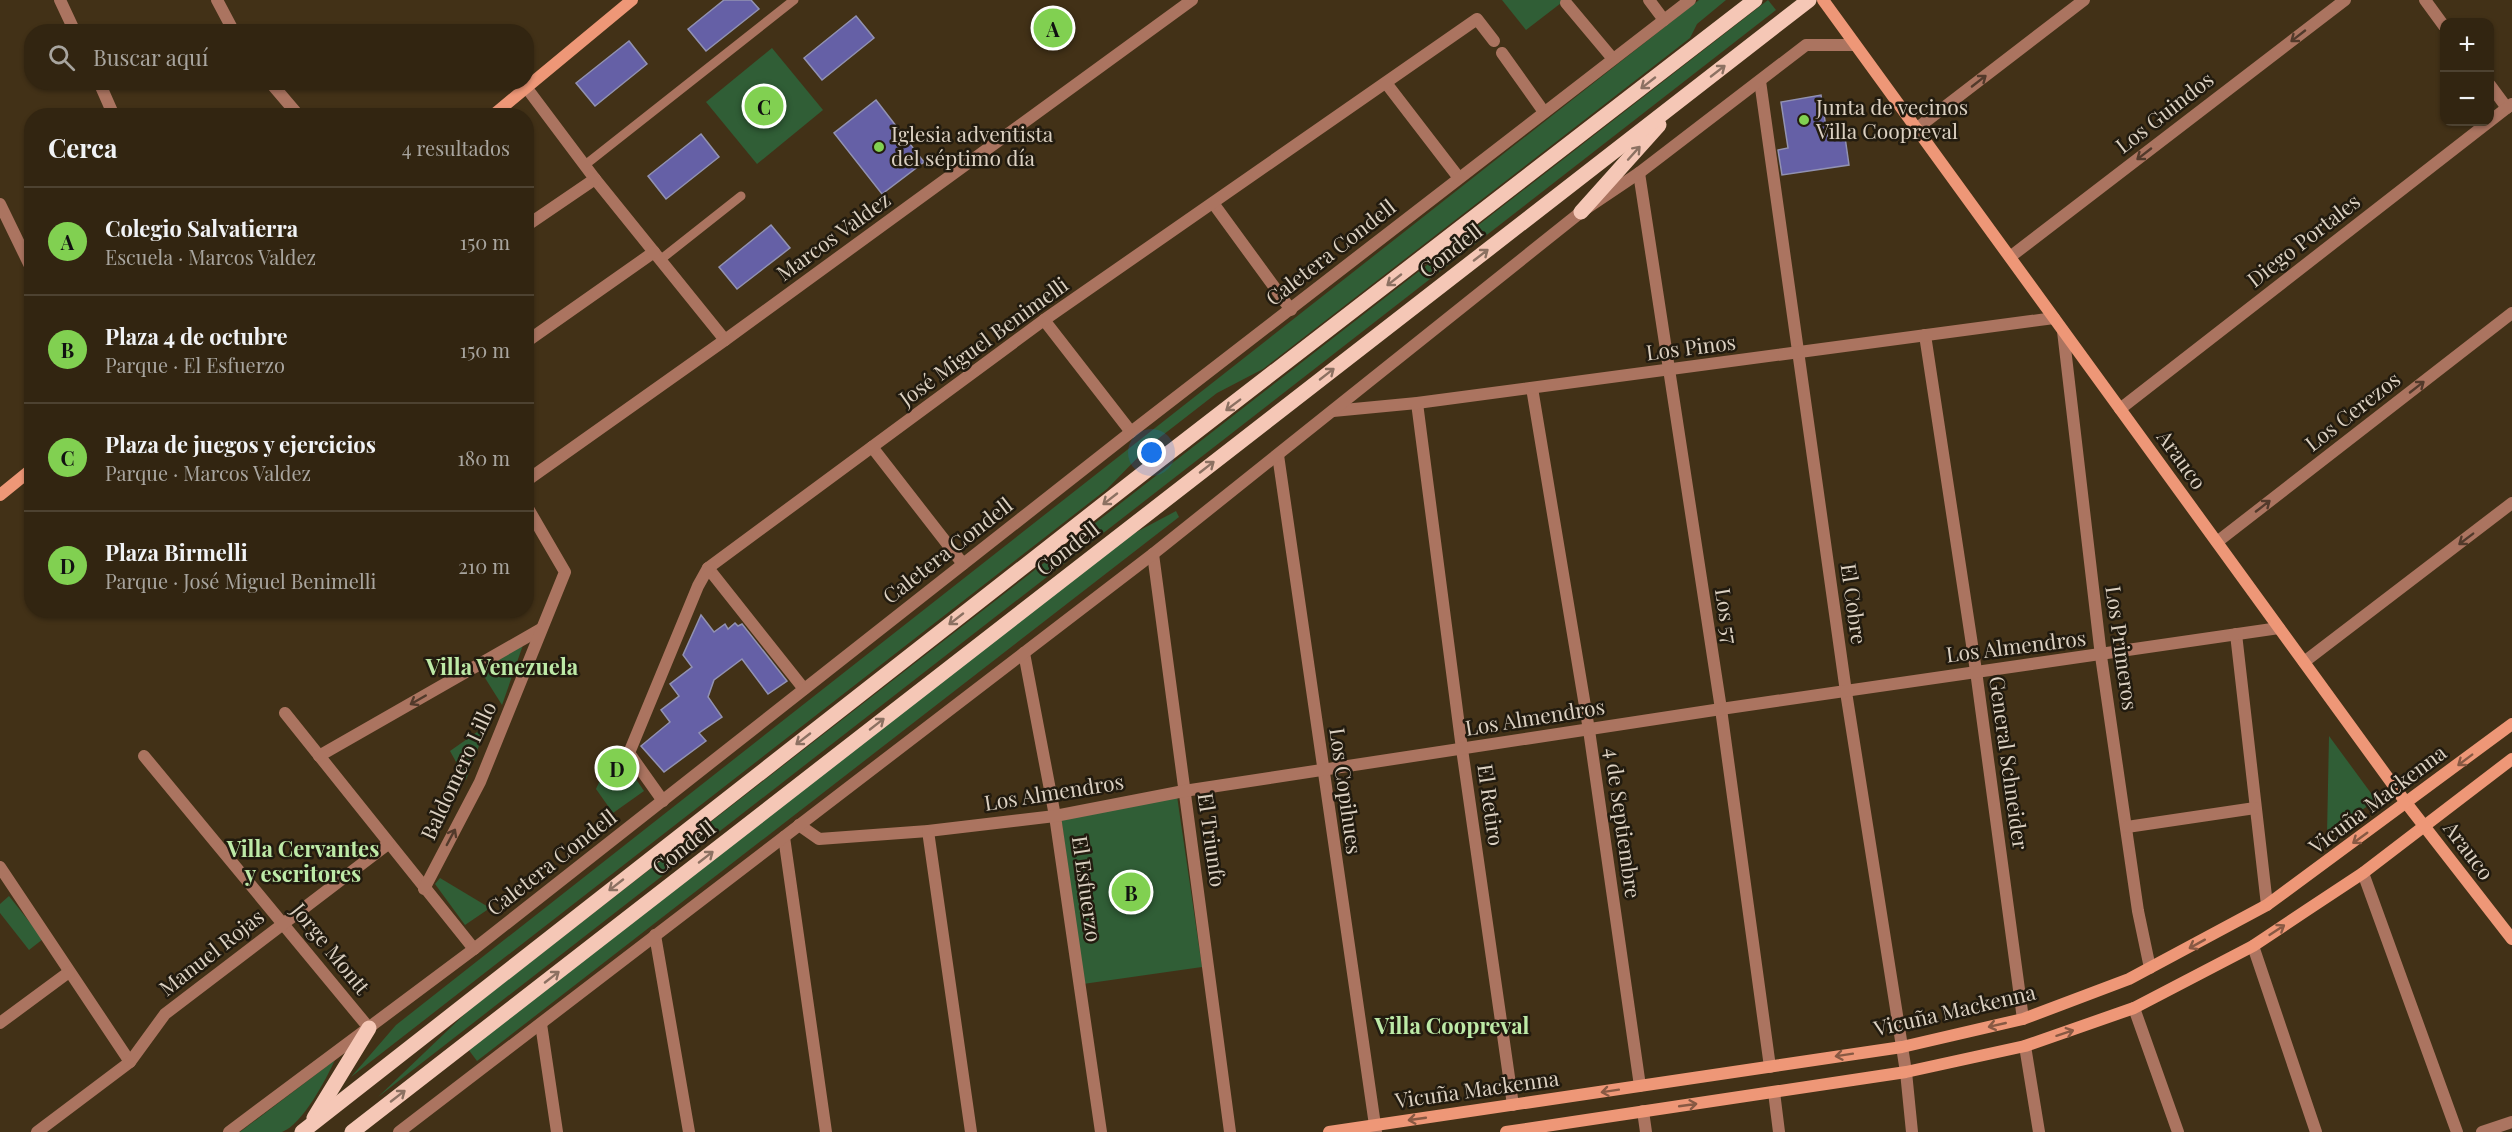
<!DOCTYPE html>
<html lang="es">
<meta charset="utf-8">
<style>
:root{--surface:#322511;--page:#3a2d1a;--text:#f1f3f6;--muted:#a8a59f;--line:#4d4231;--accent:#81d051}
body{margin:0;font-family:"Playfair Display",serif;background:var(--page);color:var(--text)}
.controls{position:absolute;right:18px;top:18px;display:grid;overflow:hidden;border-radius:12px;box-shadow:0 2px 4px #0004}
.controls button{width:54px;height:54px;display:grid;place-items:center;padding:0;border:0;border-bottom:2px solid var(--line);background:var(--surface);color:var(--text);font:30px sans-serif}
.you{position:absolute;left:1152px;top:453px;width:21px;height:21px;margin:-15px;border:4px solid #fff;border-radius:50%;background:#1a73e8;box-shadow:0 0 0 9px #1a73e833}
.badge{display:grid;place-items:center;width:39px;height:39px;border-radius:50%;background:var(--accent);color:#111;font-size:20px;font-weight:700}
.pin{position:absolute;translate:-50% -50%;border:3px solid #fff;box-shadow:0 2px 6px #0006}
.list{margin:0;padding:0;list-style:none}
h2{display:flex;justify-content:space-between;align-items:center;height:78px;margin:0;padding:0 24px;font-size:26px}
h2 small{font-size:20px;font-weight:400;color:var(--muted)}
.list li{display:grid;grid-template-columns:39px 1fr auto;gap:18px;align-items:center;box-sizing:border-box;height:108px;padding:0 24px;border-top:2px solid var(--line)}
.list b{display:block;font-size:22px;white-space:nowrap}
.list p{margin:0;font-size:20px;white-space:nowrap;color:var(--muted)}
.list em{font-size:20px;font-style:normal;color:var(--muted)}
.icon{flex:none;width:33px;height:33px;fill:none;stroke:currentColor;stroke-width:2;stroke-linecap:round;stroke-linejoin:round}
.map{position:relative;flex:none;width:2512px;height:1132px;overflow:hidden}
.search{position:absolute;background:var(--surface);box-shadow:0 2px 4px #0004;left:24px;top:24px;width:510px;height:66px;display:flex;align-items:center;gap:15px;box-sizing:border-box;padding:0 21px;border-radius:24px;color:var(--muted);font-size:22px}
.panel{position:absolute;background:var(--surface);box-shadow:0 2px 4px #0004;left:24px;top:108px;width:510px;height:510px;border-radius:24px}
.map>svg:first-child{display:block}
.green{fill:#305e36}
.building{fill:#6560a6;stroke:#9292b2;stroke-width:1.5}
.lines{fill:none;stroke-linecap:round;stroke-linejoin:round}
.lane{stroke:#ab7460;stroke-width:9}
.street{stroke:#ab7460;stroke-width:12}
.secondary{stroke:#ee9777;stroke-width:12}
.primary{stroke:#f5c7b6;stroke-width:15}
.oneway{stroke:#523a2b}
.oneway2{stroke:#8c7162}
.oneway3{stroke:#885943}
.poi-dot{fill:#81d051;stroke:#221b0f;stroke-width:2}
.labels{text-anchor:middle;stroke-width:5;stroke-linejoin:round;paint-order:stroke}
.poi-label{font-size:21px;fill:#dbd0c1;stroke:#221b0f;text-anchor:start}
.street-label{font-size:21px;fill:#dbd0c1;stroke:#221b0f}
.neighbourhood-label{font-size:22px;font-weight:bold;fill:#bdeaa7;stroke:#221b0f}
</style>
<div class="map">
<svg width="2512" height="1132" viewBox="0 0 2512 1132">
<rect width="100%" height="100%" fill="#423117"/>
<!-- green -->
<g class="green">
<path d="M1502 0H1565L1526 30Z"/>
<path d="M1699 0H1726L1697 24 1690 38 1263 369 1217 393 1150 445 1107 489 351 1077 396 1025Z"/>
<path d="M1768 0 1776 10 378 1097 470 1009Z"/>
<path d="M772 48 823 110 757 164 706 102Z"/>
<path d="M1176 511 1179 517 477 1061 468 1049 1129 536Z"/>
<path d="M523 645 502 705 480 670Z"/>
<path d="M487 725 466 780 450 751Z"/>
<path d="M2329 736 2376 800 2327 835Z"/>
<path d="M615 748 644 791 613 813 596 789Z"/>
<path d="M1177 796 1202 967 1083 984 1061 816Z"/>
<path d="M440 878 490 908 465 925 435 884Z"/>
<path d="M9 896 43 939 29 950 0 913V904Z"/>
<path d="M335 1060C326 1079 303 1124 282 1132 271 1132 252 1132 240 1132Z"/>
</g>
<!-- building -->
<g class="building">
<path d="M724 0H751L759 9 706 51 688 29Z"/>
<path d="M856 16 874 38 822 80 804 58Z"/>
<path d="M629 41 647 64 595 106 576 83Z"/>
<path d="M1821 95 1828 140 1845 137 1849 165 1782 175 1778 150 1788 148 1781 102Z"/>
<path d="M876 100 924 162 882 194 834 133Z"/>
<path d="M701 134 719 157 666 199 648 176Z"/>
<path d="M771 225 790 248 737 289 719 267Z"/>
<path d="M701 615 714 632 725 624 728 629 735 623 738 626 742 624 787 681 768 694 742 659 714 680 708 697 722 717 699 733 706 741 664 772 641 746 670 722 661 710 679 696 670 684 692 667 683 655Z"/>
</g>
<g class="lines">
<!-- lane -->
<g class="lane">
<path d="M585 165 794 0"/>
<path d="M660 260 741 196"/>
</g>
<!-- street -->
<g class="street">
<path d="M60 0 75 32"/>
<path d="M217 0 234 32"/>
<path d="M1649 0 1664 20"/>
<path d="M2425 0 2444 26"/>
<path d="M1566 3 1613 59"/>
<path d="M1502 53 1544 112"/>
<path d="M1760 81 1846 692 1906 1072 1912 1132"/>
<path d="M99 82 114 116"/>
<path d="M270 82 299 116"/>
<path d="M1386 83 1459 178"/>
<path d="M2490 85 2507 108"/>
<path d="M526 87 595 179 725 340"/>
<path d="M1916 129 2084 0"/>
<path d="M1639 173 1721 709 1770 1067"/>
<path d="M1213 203 1291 310"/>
<path d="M0 204 32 270"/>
<path d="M526 226 595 179"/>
<path d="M2010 257 2345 0"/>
<path d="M1044 320 1131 432"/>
<path d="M2063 331 2101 656 2138 911 2150 968"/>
<path d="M1925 335 1976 671 2023 1019"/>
<path d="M526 342 654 252"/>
<path d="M1532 388 1589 730 1640 1086"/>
<path d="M1417 403 1462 749 1513 1105"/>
<path d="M2120 409 2512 104"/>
<path d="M1333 411 1417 403 2054 318"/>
<path d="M872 447 963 564"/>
<path d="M1278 455 1376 1132"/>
<path d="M526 481 725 340 1192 0"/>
<path d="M2217 542 2512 313"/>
<path d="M1153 554 1230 1132"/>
<path d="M708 568 804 689"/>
<path d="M2236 634 2267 905"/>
<path d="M1024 653 1055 816 1101 1132"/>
<path d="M2304 662 2512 503"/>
<path d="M285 713 474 949"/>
<path d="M144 756 369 1028"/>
<path d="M319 756 541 629"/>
<path d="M663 801 629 753 698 586 708 568 1044 320 1477 19 1494 41"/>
<path d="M799 825 819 839 928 831 1055 816 1184 791 1721 709 2279 628"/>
<path d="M2127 827 2255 808"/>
<path d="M928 831 971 1132"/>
<path d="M784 837 826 1132"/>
<path d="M0 867 130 1062"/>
<path d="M2363 873 2457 1132"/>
<path d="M424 889 480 782 565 572 526 505"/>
<path d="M655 935 689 1132"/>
<path d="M2253 946 2316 1132"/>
<path d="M2134 1008 2178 1132"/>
<path d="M0 1023 69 972"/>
<path d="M541 1024 557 1132"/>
<path d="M2025 1046 2039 1132"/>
<path d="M1774 1092 1779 1132"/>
<path d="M1643 1111 1646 1132"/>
<path d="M37 1132 130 1062 165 1014 388 844"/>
<path d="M229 1132 474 949 1131 432 1690 0"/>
<path d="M399 1132 1153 554 1581 212 1639 173 1806 45H1855"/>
<path d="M2482 1132 2512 1122"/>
</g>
<!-- secondary -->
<g class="secondary">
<path d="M1823 0 2407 804 2512 939"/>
<path d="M492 116 632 0"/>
<path d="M0 495 32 469"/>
<path d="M1329 1132 1902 1047 2023 1019 2129 979 2267 905 2512 724"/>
<path d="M1506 1132 1906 1072 2025 1046 2134 1008 2253 946 2307 910 2363 873 2512 759"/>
</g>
<!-- primary -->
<g class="primary">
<path d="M1581 212 1659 125"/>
<path d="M314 1118 369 1028"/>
<path d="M302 1132 1156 463 1755 0"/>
<path d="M352 1132 1809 0"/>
</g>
</g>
<!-- one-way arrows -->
<defs><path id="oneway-shaft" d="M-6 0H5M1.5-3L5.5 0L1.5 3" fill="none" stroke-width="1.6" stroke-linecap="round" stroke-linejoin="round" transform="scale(1.5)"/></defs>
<g class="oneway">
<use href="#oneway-shaft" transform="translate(2298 36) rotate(142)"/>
<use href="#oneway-shaft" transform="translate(1979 81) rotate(-38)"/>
<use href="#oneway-shaft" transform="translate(2144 154) rotate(142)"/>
<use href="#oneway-shaft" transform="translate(2417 387) rotate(-38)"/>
<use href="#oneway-shaft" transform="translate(2263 506) rotate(-38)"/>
<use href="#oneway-shaft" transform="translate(2466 539) rotate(143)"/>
<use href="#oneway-shaft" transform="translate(418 700) rotate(150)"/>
<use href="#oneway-shaft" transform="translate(451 837) rotate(-62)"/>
</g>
<g class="oneway2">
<use href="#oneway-shaft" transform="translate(1718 71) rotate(-38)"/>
<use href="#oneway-shaft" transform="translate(1648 83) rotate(142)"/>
<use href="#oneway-shaft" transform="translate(1634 153) rotate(-48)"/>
<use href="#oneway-shaft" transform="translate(1481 255) rotate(-38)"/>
<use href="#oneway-shaft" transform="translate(1394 280) rotate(142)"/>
<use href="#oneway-shaft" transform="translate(1327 374) rotate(-38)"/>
<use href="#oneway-shaft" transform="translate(1233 405) rotate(143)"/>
<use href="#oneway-shaft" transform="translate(1207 467) rotate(-38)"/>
<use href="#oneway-shaft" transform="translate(1110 499) rotate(142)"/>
<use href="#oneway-shaft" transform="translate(956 619) rotate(142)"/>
<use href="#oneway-shaft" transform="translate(877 724) rotate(-38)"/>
<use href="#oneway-shaft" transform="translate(803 739) rotate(142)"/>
<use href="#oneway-shaft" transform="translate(706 857) rotate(-38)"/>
<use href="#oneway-shaft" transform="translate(616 885) rotate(142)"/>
<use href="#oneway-shaft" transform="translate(552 977) rotate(-38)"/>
<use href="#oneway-shaft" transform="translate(398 1096) rotate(-38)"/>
</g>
<g class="oneway3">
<use href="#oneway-shaft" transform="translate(2465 760) rotate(143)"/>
<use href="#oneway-shaft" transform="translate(2360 838) rotate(144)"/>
<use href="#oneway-shaft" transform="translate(2277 930) rotate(-33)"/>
<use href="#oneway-shaft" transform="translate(2197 944) rotate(151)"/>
<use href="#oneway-shaft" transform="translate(1997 1025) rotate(167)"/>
<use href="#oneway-shaft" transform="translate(2065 1033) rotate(-18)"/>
<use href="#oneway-shaft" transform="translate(1844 1055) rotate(171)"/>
<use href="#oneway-shaft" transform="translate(1610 1091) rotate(171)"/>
<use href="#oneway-shaft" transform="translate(1688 1105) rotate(-8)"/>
<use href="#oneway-shaft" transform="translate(1417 1119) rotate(172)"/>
</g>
<!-- markers -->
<g class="poi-dot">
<circle cx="1804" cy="120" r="6"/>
<circle cx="879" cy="147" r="6"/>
</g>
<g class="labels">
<!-- poi labels -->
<g class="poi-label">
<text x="1816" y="115">Junta de vecinos<tspan x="1816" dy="24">Villa Coopreval</tspan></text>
<text x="891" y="142">Iglesia adventista<tspan x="891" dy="24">del séptimo día</tspan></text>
</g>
<!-- street labels -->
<g class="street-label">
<text transform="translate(2165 113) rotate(-38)" y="7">Los Guindos</text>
<text transform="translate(834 237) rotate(-36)" y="7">Marcos Valdez</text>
<text transform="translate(2304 241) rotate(-38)" y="7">Diego Portales</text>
<text transform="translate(1451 251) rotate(-38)" y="7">Condell</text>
<text transform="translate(1331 253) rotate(-38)" y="7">Caletera Condell</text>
<text transform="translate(984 342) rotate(-36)" y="7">José Miguel Benimelli</text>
<text transform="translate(1691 348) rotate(-7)" y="7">Los Pinos</text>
<text transform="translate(2353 412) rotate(-38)" y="7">Los Cerezos</text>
<text transform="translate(2181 460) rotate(54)" y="7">Arauco</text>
<text transform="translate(1068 549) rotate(-38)" y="7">Condell</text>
<text transform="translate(948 551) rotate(-38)" y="7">Caletera Condell</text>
<text transform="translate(1853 604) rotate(82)" y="7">El Cobre</text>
<text transform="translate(1726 616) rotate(81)" y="7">Los 57</text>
<text transform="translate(2016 647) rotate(-7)" y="7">Los Almendros</text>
<text transform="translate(2121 648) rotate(82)" y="7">Los Primeros</text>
<text transform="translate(1535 718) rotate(-9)" y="7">Los Almendros</text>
<text transform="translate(2008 763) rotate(82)" y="7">General Schneider</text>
<text transform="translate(459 771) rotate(-65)" y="7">Baldomero Lillo</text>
<text transform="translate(1345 791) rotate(82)" y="7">Los Copihues</text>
<text transform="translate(1054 793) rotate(-9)" y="7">Los Almendros</text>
<text transform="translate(2378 800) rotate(-37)" y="7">Vicuña Mackenna</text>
<text transform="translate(1490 805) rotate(82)" y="7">El Retiro</text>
<text transform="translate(1622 823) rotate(82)" y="7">4 de Septiembre</text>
<text transform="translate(1211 840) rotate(82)" y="7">El Triunfo</text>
<text transform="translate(684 848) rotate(-38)" y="7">Condell</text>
<text transform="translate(2468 851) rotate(53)" y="7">Arauco</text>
<text transform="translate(552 863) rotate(-38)" y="7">Caletera Condell</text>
<text transform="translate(1086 889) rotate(82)" y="7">El Esfuerzo</text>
<text transform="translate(330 949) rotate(51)" y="7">Jorge Montt</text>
<text transform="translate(212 953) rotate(-38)" y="7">Manuel Rojas</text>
<text transform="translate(1955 1011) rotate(-13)" y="7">Vicuña Mackenna</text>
<text transform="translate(1477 1090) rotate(-8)" y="7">Vicuña Mackenna</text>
</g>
<!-- neighbourhood labels -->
<g class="neighbourhood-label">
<text x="502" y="675">Villa Venezuela</text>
<text x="303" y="857">Villa Cervantes<tspan x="303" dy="25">y escritores</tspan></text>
<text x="1452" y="1034">Villa Coopreval</text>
</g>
</g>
</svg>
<div class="controls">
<button>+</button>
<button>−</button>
</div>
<div class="you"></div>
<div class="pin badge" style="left:1053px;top:28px">A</div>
<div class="pin badge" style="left:1131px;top:892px">B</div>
<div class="pin badge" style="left:764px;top:106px">C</div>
<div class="pin badge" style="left:617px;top:768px">D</div>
<div class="search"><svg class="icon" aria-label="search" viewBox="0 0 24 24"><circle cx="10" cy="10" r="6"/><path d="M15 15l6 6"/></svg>Buscar aquí</div>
<section class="panel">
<h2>Cerca<small>4 resultados</small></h2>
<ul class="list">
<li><span class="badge">A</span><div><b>Colegio Salvatierra</b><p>Escuela · Marcos Valdez</p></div><em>150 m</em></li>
<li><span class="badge">B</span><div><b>Plaza 4 de octubre</b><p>Parque · El Esfuerzo</p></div><em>150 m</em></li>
<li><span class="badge">C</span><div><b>Plaza de juegos y ejercicios</b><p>Parque · Marcos Valdez</p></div><em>180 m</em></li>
<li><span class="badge">D</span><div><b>Plaza Birmelli</b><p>Parque · José Miguel Benimelli</p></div><em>210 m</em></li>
</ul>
</section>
</div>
